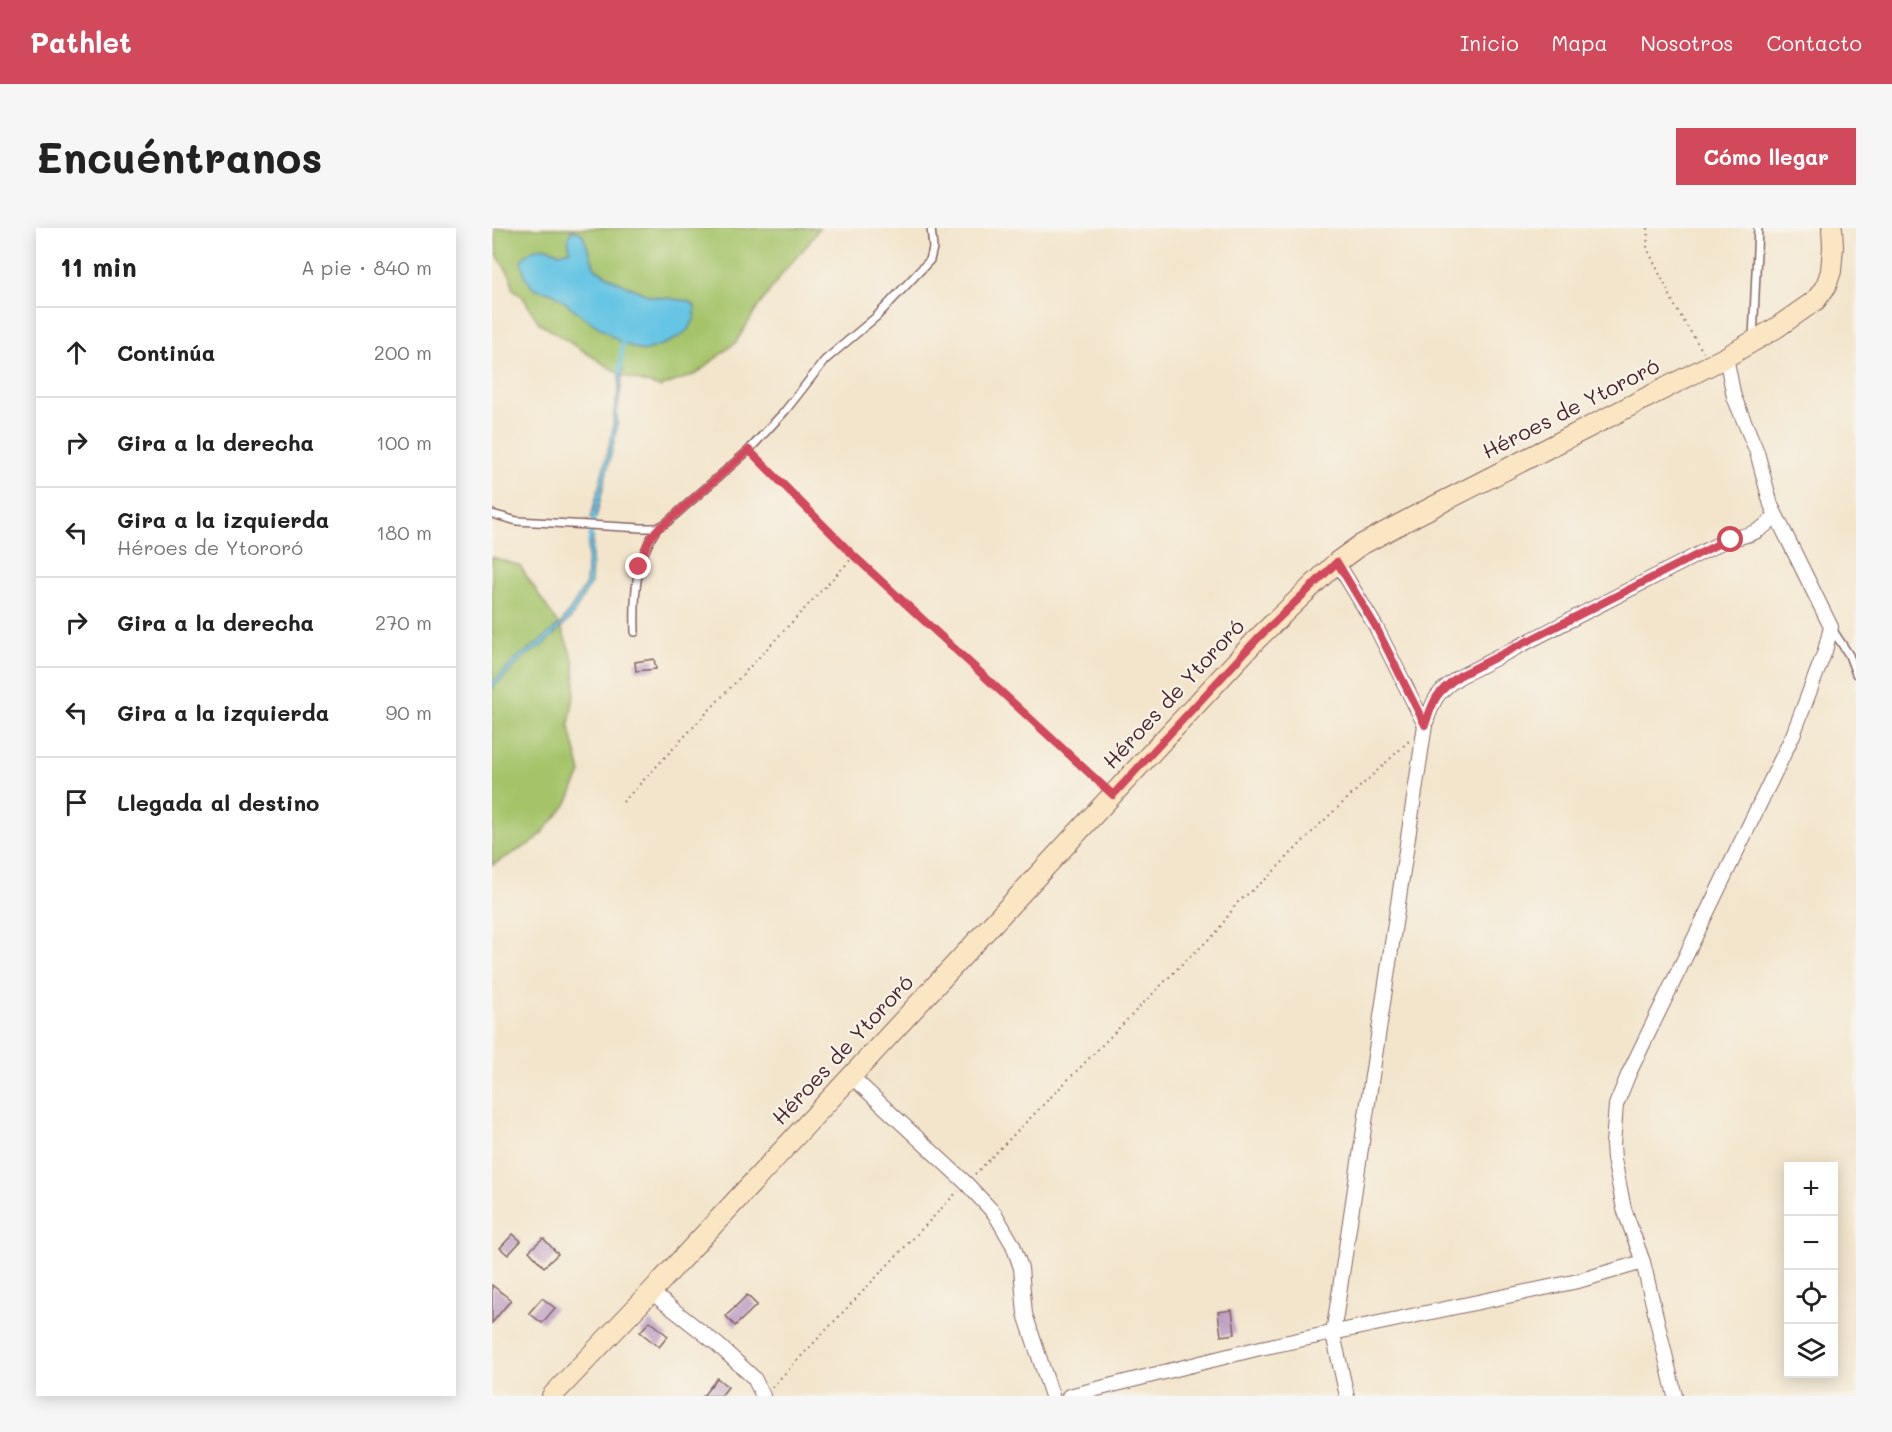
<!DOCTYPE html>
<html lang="es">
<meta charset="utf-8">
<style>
:root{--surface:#fff;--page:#f6f6f6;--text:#222;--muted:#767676;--line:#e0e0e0;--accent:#d1495b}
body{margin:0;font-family:Mali,sans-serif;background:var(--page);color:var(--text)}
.controls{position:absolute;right:18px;bottom:18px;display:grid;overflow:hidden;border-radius:0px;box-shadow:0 3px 15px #0003}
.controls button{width:54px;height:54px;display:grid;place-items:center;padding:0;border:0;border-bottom:2px solid var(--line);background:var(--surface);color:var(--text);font:30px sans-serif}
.stop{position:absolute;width:18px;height:18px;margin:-14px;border:4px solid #d1495b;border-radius:50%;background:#fff}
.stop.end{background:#d1495b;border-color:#fff;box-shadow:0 2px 6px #0008}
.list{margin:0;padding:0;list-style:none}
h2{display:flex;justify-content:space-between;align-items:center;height:78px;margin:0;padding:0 24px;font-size:26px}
h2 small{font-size:20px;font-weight:400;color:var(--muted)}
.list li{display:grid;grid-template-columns:39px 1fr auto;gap:18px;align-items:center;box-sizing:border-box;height:90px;padding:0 24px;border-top:2px solid var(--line)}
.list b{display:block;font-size:22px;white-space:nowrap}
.list p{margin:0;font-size:20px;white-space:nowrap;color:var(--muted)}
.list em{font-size:20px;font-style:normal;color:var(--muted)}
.icon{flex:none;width:33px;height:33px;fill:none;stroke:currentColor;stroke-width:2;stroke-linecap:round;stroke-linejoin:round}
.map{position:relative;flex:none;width:1364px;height:1168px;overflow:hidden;border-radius:0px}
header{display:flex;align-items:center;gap:36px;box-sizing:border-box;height:84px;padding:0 30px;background:var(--accent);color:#fff}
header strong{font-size:28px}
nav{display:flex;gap:33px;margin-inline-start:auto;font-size:21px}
.intro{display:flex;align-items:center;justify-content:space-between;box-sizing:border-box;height:144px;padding:0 36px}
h1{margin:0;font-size:42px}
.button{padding:15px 27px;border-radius:0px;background:var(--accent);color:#fff;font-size:21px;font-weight:700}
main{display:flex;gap:36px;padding:0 36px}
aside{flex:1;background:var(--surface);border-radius:0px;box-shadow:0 3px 15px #0003}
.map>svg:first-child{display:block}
.green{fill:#a5c46b;stroke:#78724b;stroke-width:1.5}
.water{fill:#66c5e4;stroke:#587288;stroke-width:1.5}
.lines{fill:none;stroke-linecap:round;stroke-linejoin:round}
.stream{stroke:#66c5e4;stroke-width:4}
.building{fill:#ba99c2}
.lane-casing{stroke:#856463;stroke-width:10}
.street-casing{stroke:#856463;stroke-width:16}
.secondary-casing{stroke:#856463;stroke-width:22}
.path{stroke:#856463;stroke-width:2;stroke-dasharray:1.5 4.5;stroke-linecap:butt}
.lane{stroke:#fff;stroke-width:7}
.street{stroke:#fff;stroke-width:14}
.secondary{stroke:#fbe6c4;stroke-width:20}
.route{stroke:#d1495b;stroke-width:8}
.labels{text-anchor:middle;stroke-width:4.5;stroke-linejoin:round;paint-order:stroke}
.street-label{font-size:21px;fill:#4a1f2b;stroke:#f7f3e8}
</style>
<header>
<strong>Pathlet</strong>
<nav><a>Inicio</a><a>Mapa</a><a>Nosotros</a><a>Contacto</a></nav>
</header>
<div class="intro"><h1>Encuéntranos</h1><a class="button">Cómo llegar</a></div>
<main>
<aside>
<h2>11 min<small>A pie · 840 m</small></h2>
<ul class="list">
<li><svg class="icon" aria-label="ahead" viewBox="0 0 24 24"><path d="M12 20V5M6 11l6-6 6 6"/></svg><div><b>Continúa</b></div><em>200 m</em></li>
<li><svg class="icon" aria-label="right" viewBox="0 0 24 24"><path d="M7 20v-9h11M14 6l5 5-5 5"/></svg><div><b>Gira a la derecha</b></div><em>100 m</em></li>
<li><svg class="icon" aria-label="left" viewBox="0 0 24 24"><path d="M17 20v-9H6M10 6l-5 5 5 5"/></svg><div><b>Gira a la izquierda</b><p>Héroes de Ytororó</p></div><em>180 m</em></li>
<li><svg class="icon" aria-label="right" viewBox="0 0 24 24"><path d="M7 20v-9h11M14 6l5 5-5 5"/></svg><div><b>Gira a la derecha</b></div><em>270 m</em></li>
<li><svg class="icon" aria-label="left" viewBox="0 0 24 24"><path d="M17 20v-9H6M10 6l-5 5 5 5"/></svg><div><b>Gira a la izquierda</b></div><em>90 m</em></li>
<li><svg class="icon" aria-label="arrive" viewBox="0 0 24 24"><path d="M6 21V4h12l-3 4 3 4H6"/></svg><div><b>Llegada al destino</b></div></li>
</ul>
</aside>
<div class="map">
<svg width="1364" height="1168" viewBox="0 0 1364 1168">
<rect width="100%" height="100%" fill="#f7f3e8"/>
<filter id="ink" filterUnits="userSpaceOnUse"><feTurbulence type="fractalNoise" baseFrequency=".0167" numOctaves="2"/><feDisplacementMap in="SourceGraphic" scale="12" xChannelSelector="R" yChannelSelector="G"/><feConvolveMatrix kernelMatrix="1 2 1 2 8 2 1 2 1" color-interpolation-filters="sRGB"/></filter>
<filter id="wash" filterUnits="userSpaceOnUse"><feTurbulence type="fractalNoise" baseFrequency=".008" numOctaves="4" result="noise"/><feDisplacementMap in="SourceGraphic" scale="24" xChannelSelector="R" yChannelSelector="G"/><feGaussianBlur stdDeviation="1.35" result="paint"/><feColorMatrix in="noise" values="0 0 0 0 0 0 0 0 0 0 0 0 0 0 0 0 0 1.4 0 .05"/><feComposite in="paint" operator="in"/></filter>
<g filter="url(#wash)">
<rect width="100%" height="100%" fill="#f3e5cc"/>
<!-- green -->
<g class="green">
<path d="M3 0H327L317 15 294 41 266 79 244 114 204 146 168 159 131 148 47 95 31 69 20 60 19 49 5 27Z"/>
<path d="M0 329 28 338 70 402 82 434 83 461 77 497 89 545 74 577 43 613 0 637Z"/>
</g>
<!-- water -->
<g class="water">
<path d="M80 2 90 5 103 40 124 53 158 68 196 73 203 78C203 82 204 88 202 92 194 111 169 117 151 123L130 115 89 87 61 65 41 60 33 49 29 32C43 18 49 16 68 25L78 22 76 10Z"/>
<path d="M127 139 131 140 129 160 125 183V201L104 290H99L121 203 122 184 127 160Z"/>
<path d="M97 308 101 309 99 355 79 390 52 416 31 430 0 461V455L27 428 47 414 70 394 80 379 94 356Z"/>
</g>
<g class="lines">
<!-- stream -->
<g class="stream">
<path d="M128 142 131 110"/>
<path d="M98 313 102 287"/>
</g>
</g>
<g id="blocks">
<!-- building -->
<g class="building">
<path d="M162 431 164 441 144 443 143 434Z"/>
<path d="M21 1006 29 1013 16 1027 8 1020Z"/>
<path d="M51 1010 66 1026 52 1039 37 1023Z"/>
<path d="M0 1057 19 1072 0 1095Z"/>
<path d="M255 1067 265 1077 243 1098 234 1088Z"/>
<path d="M50 1070 63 1080 50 1095 37 1085Z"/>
<path d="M740 1082 743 1106 729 1108 726 1084Z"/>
<path d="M158 1093 176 1108 167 1119 148 1104Z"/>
<path d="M225 1150 236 1159 229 1168H211Z"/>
</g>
</g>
</g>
<g filter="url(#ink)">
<use href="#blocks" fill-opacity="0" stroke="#856463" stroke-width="1.5"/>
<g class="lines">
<!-- lane casing -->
<g class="lane-casing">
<g id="lane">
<path d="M1261 111 1266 0"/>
<path d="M0 286 25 293 150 300H165L174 295 257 222 293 183 333 132 384 89 438 32 441 20 439 0"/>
<path d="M1340 401 1357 427 1364 446"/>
<path d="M143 404C142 365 143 334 165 300"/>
</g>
</g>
<!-- street casing -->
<g class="street-casing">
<g id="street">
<path d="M845 334 884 399 933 497"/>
<path d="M359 848 474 955 503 986 521 1017 529 1040 533 1086 560 1168"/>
<path d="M159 1064 225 1116 262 1150 271 1168"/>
<path d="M577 1168 764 1121 1086 1053 1151 1034"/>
<path d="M855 1168 841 1106 933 497C942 470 944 465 967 449L1232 313C1256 306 1265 308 1283 288"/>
<path d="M1183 1168 1151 1034 1132 981 1122 931 1121 916 1124 877 1137 845 1301 507 1333 423 1339 399 1279 277 1265 224 1242 169 1234 129"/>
</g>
</g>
<!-- secondary casing -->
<g class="secondary-casing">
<path id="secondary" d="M60 1168 159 1064 766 410 845 334 867 318 925 287 1234 129 1284 100 1324 72 1334 58 1339 43 1341 19 1340 0"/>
</g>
<!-- path -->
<g class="path">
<path d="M1156 0 1155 20 1185 82 1211 124"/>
<path d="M263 229 362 328 610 556"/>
<path d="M131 574 362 328"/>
<path d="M483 946 690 736 724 705 745 675 775 650 825 599 918 512"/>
<path d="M280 1159 466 963"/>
</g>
<!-- lane -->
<use href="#lane" class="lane"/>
<!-- street -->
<use href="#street" class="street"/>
<!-- secondary -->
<use href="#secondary" class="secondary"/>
</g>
</g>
<g class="lines" filter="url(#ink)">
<!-- route -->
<path class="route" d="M147 339C153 322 157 304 174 295L257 222 362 328 621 567 766 410 845 334 884 399 933 497C942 470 944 465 967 448L1232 313 1239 312"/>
</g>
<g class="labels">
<!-- street labels -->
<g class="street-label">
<text transform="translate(1079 181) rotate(-27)" y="7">Héroes de Ytororó</text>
<text transform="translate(682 466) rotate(-47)" y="7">Héroes de Ytororó</text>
<text transform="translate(351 822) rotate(-47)" y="7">Héroes de Ytororó</text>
</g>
</g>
</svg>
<div class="controls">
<button>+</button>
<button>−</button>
<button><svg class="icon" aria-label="locate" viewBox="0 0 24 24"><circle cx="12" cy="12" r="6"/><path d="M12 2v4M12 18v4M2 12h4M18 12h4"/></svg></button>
<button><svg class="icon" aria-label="layers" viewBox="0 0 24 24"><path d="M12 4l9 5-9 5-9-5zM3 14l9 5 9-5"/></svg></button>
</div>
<div class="stop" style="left:1239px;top:312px"></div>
<div class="stop end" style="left:147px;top:339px"></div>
</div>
</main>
